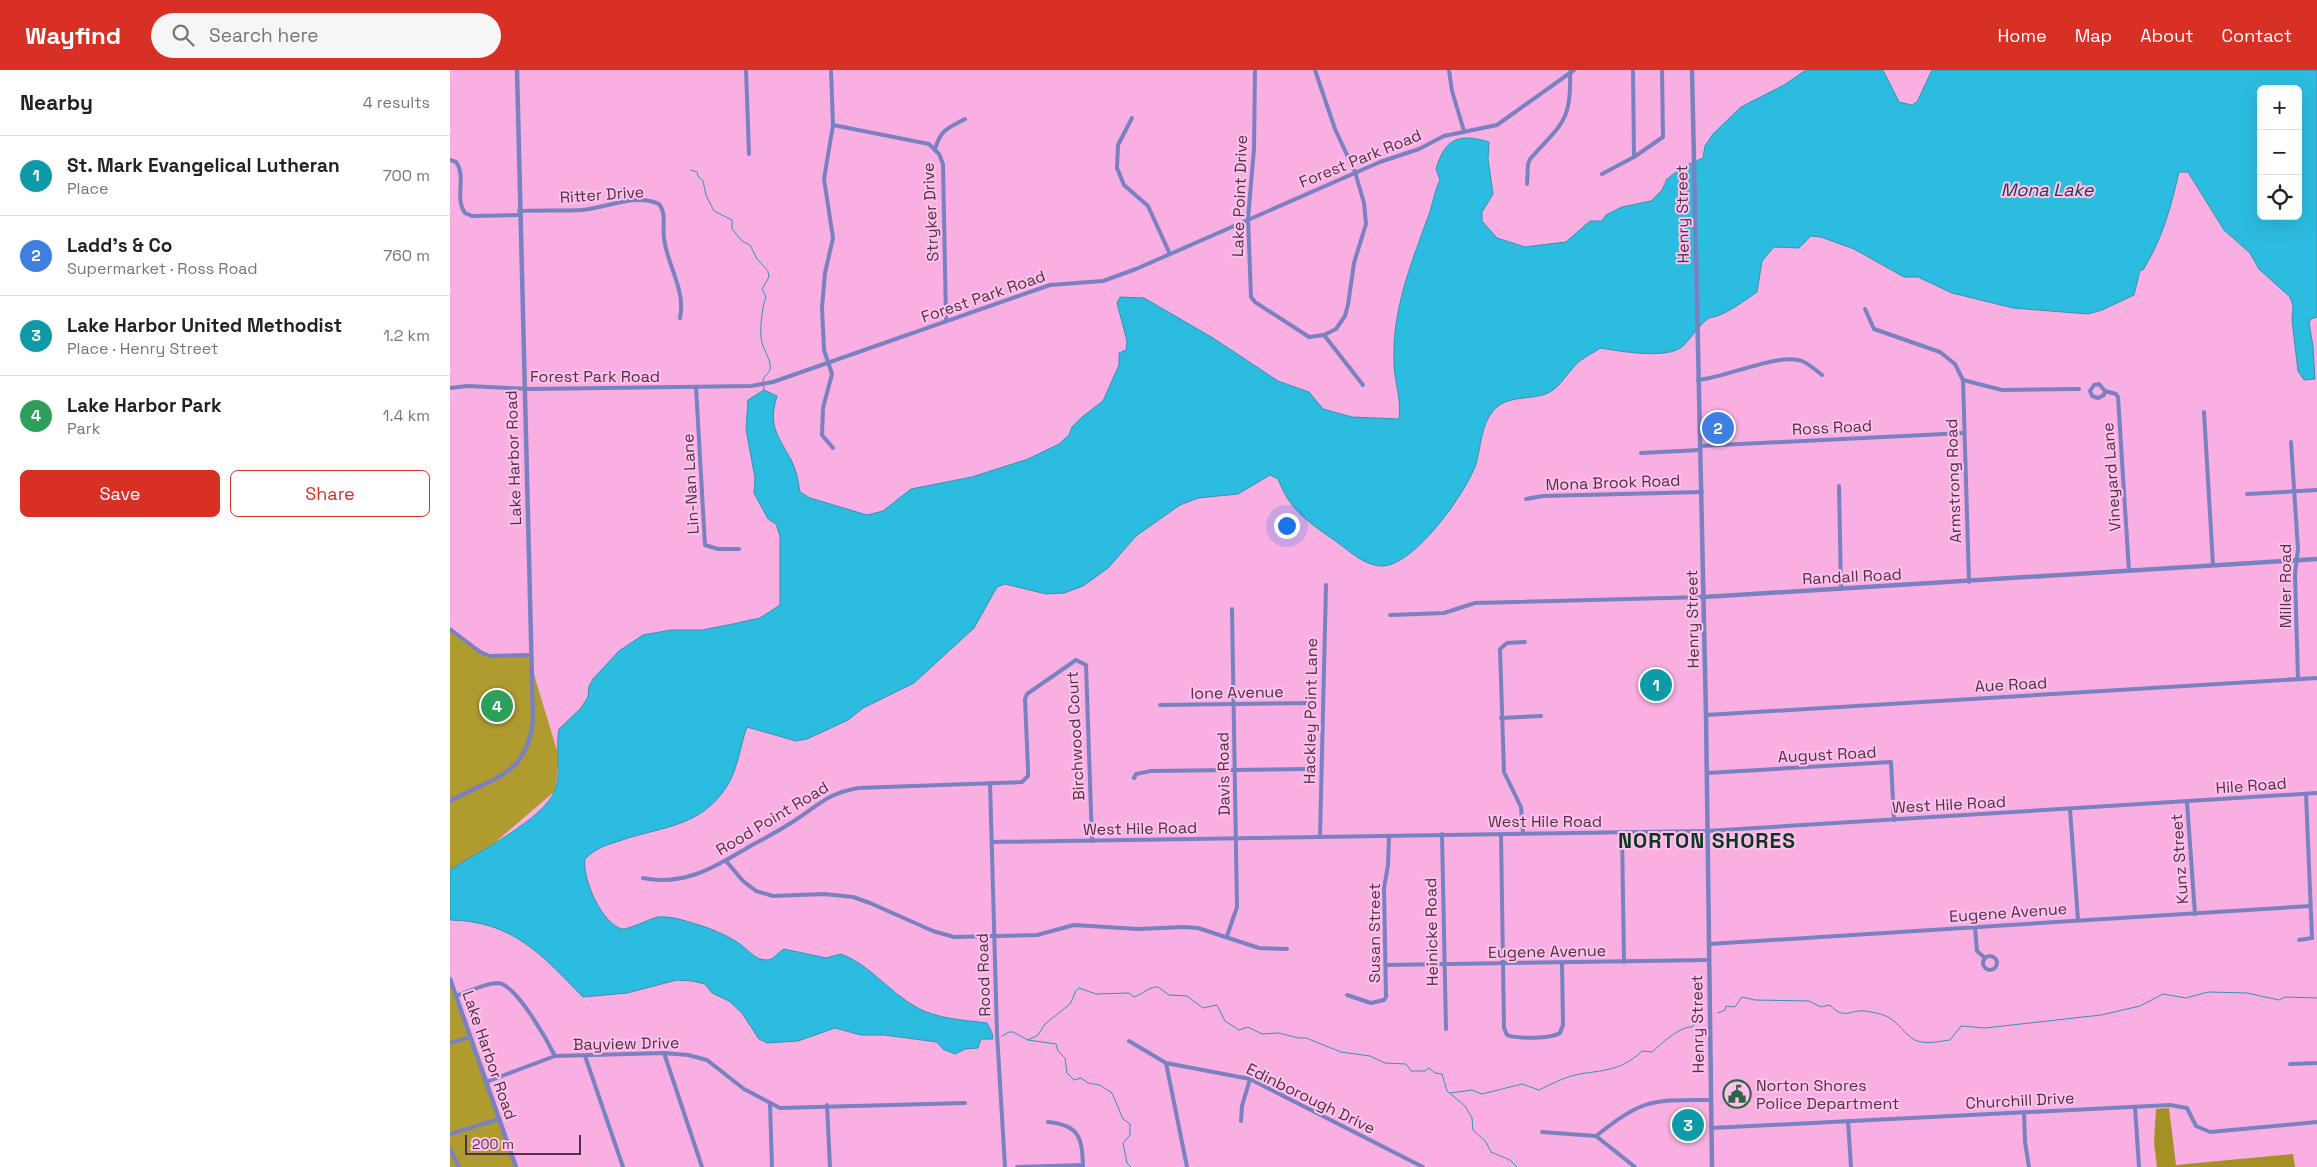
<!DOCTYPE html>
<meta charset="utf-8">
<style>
:root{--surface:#fff;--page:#f6f6f6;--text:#222;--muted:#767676;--line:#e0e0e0;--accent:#d93025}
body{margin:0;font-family:"Space Grotesk",sans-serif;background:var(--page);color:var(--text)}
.controls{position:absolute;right:15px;top:15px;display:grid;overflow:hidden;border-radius:8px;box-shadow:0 5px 20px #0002}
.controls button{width:45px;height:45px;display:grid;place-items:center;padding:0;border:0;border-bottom:1px solid var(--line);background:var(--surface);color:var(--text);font:25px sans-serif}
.scale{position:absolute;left:15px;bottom:12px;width:116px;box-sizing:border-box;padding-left:5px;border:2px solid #503147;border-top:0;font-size:14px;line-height:18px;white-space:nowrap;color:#503147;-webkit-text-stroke:4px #fec2eb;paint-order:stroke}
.you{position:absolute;left:836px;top:455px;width:18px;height:18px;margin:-12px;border:4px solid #fff;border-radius:50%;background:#1a73e8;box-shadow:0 0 0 8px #1a73e833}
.badge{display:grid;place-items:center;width:32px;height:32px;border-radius:50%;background:var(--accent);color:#fff;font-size:16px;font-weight:700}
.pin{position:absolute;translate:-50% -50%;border:2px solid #fff;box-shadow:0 1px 5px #0006}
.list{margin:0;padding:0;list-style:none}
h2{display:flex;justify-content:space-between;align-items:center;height:65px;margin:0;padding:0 20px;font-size:21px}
h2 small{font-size:16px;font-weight:400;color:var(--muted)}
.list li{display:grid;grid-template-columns:32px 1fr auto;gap:15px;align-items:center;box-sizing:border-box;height:80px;padding:0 20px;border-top:1px solid var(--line)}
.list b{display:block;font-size:19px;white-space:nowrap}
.list p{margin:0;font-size:16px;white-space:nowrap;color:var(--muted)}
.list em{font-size:16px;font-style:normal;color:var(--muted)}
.actions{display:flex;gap:10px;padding:15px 20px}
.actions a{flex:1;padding:11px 0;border:1px solid var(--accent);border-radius:8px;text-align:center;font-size:18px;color:var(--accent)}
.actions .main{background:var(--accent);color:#fff}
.icon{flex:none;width:28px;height:28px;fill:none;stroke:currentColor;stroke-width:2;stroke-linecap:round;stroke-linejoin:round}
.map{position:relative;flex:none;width:1867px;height:1097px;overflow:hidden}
header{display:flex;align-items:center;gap:30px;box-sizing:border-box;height:70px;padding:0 25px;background:var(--accent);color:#fff}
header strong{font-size:24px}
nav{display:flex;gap:28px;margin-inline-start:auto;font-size:18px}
.search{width:350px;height:45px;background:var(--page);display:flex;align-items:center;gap:12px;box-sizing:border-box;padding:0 18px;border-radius:28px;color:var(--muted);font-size:19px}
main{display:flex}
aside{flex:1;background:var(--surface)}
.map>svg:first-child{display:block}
.green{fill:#af9b2e}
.forest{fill:#a49023}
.water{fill:#2cbcdf;stroke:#3792b1;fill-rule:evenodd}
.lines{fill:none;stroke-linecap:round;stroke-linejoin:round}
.stream{stroke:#3792b1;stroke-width:1}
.minor{stroke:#7a81c1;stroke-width:4}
.tertiary{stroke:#7a81c1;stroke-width:4.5}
.labels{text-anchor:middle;stroke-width:4;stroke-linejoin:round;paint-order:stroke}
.street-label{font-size:16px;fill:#503147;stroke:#fec2eb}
.poi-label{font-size:16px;fill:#503147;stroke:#fec2eb;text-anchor:start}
.water-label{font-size:18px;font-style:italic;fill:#233f48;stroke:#fec2eb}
.district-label{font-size:21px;font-weight:bold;letter-spacing:1px;fill:#0c3723;stroke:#fec2eb}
</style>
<header>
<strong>Wayfind</strong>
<div class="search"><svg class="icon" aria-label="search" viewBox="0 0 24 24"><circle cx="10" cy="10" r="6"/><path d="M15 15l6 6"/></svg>Search here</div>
<nav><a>Home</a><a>Map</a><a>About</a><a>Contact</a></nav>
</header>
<main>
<aside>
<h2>Nearby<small>4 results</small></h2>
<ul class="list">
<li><span class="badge" style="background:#0f9aa8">1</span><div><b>St. Mark Evangelical Lutheran</b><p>Place</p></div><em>700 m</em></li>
<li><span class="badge" style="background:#3f7fe0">2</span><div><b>Ladd's &amp; Co</b><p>Supermarket · Ross Road</p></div><em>760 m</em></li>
<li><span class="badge" style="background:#0f9aa8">3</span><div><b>Lake Harbor United Methodist</b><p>Place · Henry Street</p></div><em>1.2 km</em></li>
<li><span class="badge" style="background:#2e9e5b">4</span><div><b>Lake Harbor Park</b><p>Park</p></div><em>1.4 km</em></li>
</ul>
<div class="actions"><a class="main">Save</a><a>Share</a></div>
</aside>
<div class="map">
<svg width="1867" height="1097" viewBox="0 0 1867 1097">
<rect width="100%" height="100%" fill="#f9afe2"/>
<!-- green -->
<g class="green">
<path d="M0 559 40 586 78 585 109 687 105 721 42 775 0 800Z"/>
<path d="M0 909 66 1097H0Z"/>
</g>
<!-- forest -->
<path class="forest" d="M1719 1038 1726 1095 1843 1084 1845 1097H1707L1704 1073 1706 1039Z"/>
<!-- water -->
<path class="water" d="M1356 0H1433L1449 32 1462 35 1467 32 1482 0H1867V247L1861 249 1859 253 1863 276 1865 309 1854 310 1848 301 1842 250 1843 236 1840 227 1809 199 1800 183 1774 160 1738 102H1729C1721 137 1712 170 1693 200H1690L1684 225 1652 240 1638 244 1563 238 1502 223 1468 207H1454L1404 179 1371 167 1361 166 1349 178 1324 177 1312 191 1307 222C1294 231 1281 241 1267 246 1264 247 1262 247 1259 248 1251 253 1240 269 1233 276 1218 290 1169 281 1150 278 1145 282 1140 284 1134 288 1120 296 1112 318 1096 324 1079 330 1056 325 1043 341 1031 355 1031 377 1026 394 1016 423 964 496 932 496 918 496 905 486 895 478 877 464 851 450 838 429 834 423 831 416 828 409L820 405 788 424 748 428 730 435 686 466 658 498 633 516 614 523 596 524 555 514 547 517 524 558 464 613 413 638 398 650 357 669 346 671 297 657C290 676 288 699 277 716 251 757 214 756 172 770 157 775 147 777 135 789 132 809 152 854 172 859 178 860 199 849 208 847 223 846 235 851 249 855 262 859 276 865 287 872 296 877 304 890 316 890 323 891 328 882 334 879L376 888 391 884C419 894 439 922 466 937 487 949 514 950 537 953L542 963 543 969H531L528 978 515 979 505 984 493 979 487 972 434 965H411L385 958 348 971 317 973 309 969 292 943 279 931 262 923 255 914 242 911 227 910 177 923 133 927C92 885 63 851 0 850V800C26 783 95 749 105 720 112 700 105 679 109 659L131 638 138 627 139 616 143 609 169 581 193 565 221 560H252L283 554 310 548 330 535V466L326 454 318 449 304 423 305 408 296 359 298 330 314 320 327 326C318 355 327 364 340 388 346 398 348 410 350 422L360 428 417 445 433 441 461 419 522 407 578 389 609 374 619 365 622 357 632 347 653 331 669 295V283L676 280 677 271 667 233 670 227 694 228 763 268 828 311 859 322 873 339 902 347 949 349C952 330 944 311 944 292 942 240 961 194 978 147 983 134 984 122 990 110L986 99C995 68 1009 63 1039 72L1038 89 1043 124 1032 142V151L1047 168 1075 177 1116 172 1140 151H1152L1156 145 1172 137 1201 131 1212 120 1217 109 1234 96 1253 88 1255 76 1263 64 1291 37 1334 15ZM1811 19H1848V146H1811Z"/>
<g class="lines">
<!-- stream -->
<g class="stream">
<path d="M241 100 247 102 248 106 253 111 256 125 264 141 282 150V159L292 171 300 175 307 189 318 201 319 207 312 219 316 227C312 236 309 263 312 273 314 281 322 291 320 300 319 303 314 306 313 310L314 320"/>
<path d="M1268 943 1275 940 1276 936 1285 937 1292 927 1305 930 1359 931 1371 937 1380 935C1395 951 1400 939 1415 941 1422 942 1433 944 1438 947 1448 952 1455 965 1465 970 1475 975 1490 971 1500 970L1511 956 1535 958 1651 945 1690 936 1713 924 1736 928 1758 922 1797 923 1829 930 1835 927 1867 928"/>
<path d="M552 966 559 962H563L578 970 606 974 608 981 615 988 617 1003 624 1010 631 1008 638 1013 650 1015 662 1023 673 1049 680 1054V1065L673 1073 677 1093 681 1097"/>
<path d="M578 970 588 965 595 954 620 934 626 921 629 918 646 924 679 923 684 927C693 924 700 916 708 917L719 925 737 926 753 938 767 935 775 951 789 960 798 957 812 964 829 963 848 968H856L891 982 920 986 935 993 956 994 961 1001H975L979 998 985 1003 992 1004 997 1021 1015 1036 1022 1048 1023 1060 1036 1072 1041 1082 1060 1090 1067 1097"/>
<path d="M1000 1023 1022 1020 1032 1024 1072 1014 1089 1020C1099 1015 1109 1010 1121 1006 1149 999 1168 1004 1192 981L1202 982C1211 974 1230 956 1242 957L1247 951 1252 952"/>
</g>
<!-- minor -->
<g class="minor">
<path d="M296 0 299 84"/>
<path d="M381 0 383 55 374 109 383 168 375 203 372 238 374 280 382 304 373 338 372 365 383 378"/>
<path d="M805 0 804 79 798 148 801 227 805 232 859 267 874 265 886 259 895 246 898 235 904 193 916 154 914 133 905 102 885 59 865 0"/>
<path d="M999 0 1002 21 1014 61"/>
<path d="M1183 0 1184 87"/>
<path d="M682 48 668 75 667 98 674 115 698 136 719 182"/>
<path d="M383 55 479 74 489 84 493 94 496 250"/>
<path d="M485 79C491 59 498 58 515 49"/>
<path d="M0 90 6 92C17 106 4 128 15 143L22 146 70 145"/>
<path d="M1152 104 1184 87 1213 67 1212 0"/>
<path d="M1077 114 1078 94 1080 89C1111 54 1122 52 1120 2"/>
<path d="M69 141C90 140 111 141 132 140 155 138 186 123 209 134 217 144 212 157 214 168 217 195 236 220 230 248"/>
<path d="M1415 239 1424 259 1490 282 1505 294 1513 310 1552 320 1629 319"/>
<path d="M874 265 913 315"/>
<path d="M1248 310C1275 308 1330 282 1352 291 1359 294 1366 300 1372 305"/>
<path d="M1513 310 1519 512"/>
<path d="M246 317 255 475 268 479H289"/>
<path d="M0 318 17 316 82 319 301 316 323 312 600 215 653 211 686 199 930 92 969 79 994 66 1047 55 1124 0"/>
<path d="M1655 321 1654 325 1648 328 1642 326 1640 321 1644 315 1649 314 1655 321 1666 324 1668 327 1679 501"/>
<path d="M1754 342 1763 495"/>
<path d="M1841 372 1848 479 1845 504 1848 609"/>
<path d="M1250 376 1514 363"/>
<path d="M1191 383 1250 380"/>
<path d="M1389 416 1391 519"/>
<path d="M1797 424 1867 420"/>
<path d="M1076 429 1093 426 1252 422"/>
<path d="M940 545 994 543 1025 533 1254 527"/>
<path d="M0 559 30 582 40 586 81 585"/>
<path d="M710 635 865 633"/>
<path d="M1256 645 1867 608"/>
<path d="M1051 648 1091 646"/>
<path d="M1257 703 1441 692 1444 750"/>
<path d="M684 708 686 704 701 701 856 699"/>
<path d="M540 713 547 963 555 1097"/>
<path d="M1737 732 1745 844"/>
<path d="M1620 739 1628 850"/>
<path d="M1073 763 1071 737 1054 702 1050 579 1057 573 1075 572"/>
<path d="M1172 763 1174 892"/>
<path d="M992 764 996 959"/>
<path d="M1051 764 1054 958 1057 965C1067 969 1101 969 1110 963L1113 955 1112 893"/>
<path d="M870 767 876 515"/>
<path d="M542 772 1257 761 1867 723"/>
<path d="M276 791 293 811 306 821 323 826 374 824 403 827 420 833 483 861 504 867 587 865 624 855 688 859 733 857 748 858 809 878 837 879"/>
<path d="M193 808C234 816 263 798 297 778 313 769 329 761 344 751 369 735 376 724 408 718L572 712 578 706V699L575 629 577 624 626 590 636 595 642 771"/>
<path d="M1525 857 1527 881 1535 888"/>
<path d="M777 866 787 837 782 539"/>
<path d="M1849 870 1862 868 1856 724"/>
<path d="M1259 874 1860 836"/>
<circle cx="1540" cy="893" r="7"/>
<path d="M936 895 1259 890"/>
<path d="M897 925 921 933 934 930 936 927 934 818 938 795 939 766"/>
<path d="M6 926C18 922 35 913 48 913 66 914 97 970 105 986"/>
<path d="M679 971 716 993 800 1009 973 1097"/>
<path d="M0 973 20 967"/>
<path d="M214 983 252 1097"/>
<path d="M135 986 173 1097"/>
<path d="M716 993 737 1097"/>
<path d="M1840 994 1867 993"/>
<path d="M36 1012 105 986 214 983 238 985 257 990 294 1019 330 1038 515 1033"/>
<path d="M320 1034 322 1097"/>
<path d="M377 1035 380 1097"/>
<path d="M1685 1037 1689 1097"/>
<path d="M1574 1042 1575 1072 1579 1097"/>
<path d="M791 1051 792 1036 800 1009"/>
<path d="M1398 1051 1401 1097"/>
<path d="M598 1052C630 1055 632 1068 633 1097"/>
<path d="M1262 1058 1720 1035 1737 1038 1746 1056 1760 1062 1867 1052"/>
<path d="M1092 1062 1146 1066 1185 1097"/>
<path d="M0 1064 49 1049"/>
<path d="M1146 1066C1194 1028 1202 1030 1261 1030"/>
<path d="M0 1079 9 1097"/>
<path d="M567 1097 633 1095"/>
</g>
<!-- tertiary -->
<g class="tertiary">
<path d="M1242 0 1256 645 1262 1097"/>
<path d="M1254 527 1867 489"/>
<path d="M0 731C41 708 77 707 83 650L67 0"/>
<path d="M0 909 66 1097"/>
</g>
</g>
<!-- icons -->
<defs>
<g id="civic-ring" transform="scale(1.4375)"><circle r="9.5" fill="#fec2eb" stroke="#306448" stroke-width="1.5"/><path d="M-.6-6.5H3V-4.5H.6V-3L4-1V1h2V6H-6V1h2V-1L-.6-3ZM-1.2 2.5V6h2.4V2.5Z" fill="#306448"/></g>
</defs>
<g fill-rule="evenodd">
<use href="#civic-ring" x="1287" y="1024"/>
</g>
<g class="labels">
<!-- street labels -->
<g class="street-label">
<text transform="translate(910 88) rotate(-22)" y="6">Forest Park Road</text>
<text transform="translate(152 124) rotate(-4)" y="6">Ritter Drive</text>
<text transform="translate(789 126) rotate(-88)" y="6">Lake Point Drive</text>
<text transform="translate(480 142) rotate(-93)" y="6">Stryker Drive</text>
<text transform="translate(1232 144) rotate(-91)" y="6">Henry Street</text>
<text transform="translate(533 226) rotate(-19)" y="6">Forest Park Road</text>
<text x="145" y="312">Forest Park Road</text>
<text transform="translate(1382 357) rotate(-3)" y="6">Ross Road</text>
<text transform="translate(63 388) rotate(-92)" y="6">Lake Harbor Road</text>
<text transform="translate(1661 407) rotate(-94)" y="6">Vineyard Lane</text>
<text transform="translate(1503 411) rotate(-92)" y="6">Armstrong Road</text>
<text transform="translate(1163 412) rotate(-2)" y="6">Mona Brook Road</text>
<text transform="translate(240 414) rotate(-93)" y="6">Lin-Nan Lane</text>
<text transform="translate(1402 506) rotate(-3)" y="6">Randall Road</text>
<text transform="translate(1835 516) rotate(-90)" y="6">Miller Road</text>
<text transform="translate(1242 549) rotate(-91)" y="6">Henry Street</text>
<text transform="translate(1561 614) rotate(-3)" y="6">Aue Road</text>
<text transform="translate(787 622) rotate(-1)" y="6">Ione Avenue</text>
<text transform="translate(860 641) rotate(-89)" y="6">Hackley Point Lane</text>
<text transform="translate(625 666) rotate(-93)" y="6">Birchwood Court</text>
<text transform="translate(1377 684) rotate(-3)" y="6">August Road</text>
<text transform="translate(773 704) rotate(-91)" y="6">Davis Road</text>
<text transform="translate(1801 715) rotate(-4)" y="6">Hile Road</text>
<text transform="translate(1499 734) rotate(-3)" y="6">West Hile Road</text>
<text transform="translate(322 748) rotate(-31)" y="6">Rood Point Road</text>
<text x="1095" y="757">West Hile Road</text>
<text transform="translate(690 758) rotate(-1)" y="6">West Hile Road</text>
<text transform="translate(1729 789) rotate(-94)" y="6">Kunz Street</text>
<text transform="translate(1558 842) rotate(-4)" y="6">Eugene Avenue</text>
<text transform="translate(981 862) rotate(-91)" y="6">Heinicke Road</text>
<text transform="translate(924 863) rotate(-90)" y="6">Susan Street</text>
<text transform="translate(1097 881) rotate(-1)" y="6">Eugene Avenue</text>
<text transform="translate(533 905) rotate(-92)" y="6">Rood Road</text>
<text transform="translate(1247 954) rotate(-91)" y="6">Henry Street</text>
<text transform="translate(176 973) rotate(-1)" y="6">Bayview Drive</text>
<text transform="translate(40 985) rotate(71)" y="6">Lake Harbor Road</text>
<text transform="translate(861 1028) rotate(26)" y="6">Edinborough Drive</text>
<text transform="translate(1570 1030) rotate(-3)" y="6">Churchill Drive</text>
</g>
<!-- poi labels -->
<g class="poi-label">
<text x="1306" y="1021">Norton Shores<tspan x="1306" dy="18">Police Department</tspan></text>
</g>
<!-- water labels -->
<g class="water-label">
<text x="1597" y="126">Mona Lake</text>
</g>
<!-- district labels -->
<g class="district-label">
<text x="1257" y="778">NORTON SHORES</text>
</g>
</g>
</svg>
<div class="controls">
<button>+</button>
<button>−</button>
<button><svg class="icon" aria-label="locate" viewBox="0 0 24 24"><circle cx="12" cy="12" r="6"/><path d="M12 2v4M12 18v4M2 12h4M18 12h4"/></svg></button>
</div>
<div class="scale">200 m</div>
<div class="you"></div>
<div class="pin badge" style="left:1206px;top:615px;background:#0f9aa8">1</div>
<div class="pin badge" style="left:1268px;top:358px;background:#3f7fe0">2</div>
<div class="pin badge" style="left:1238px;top:1055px;background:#0f9aa8">3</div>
<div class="pin badge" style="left:47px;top:636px;background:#2e9e5b">4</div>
</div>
</main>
